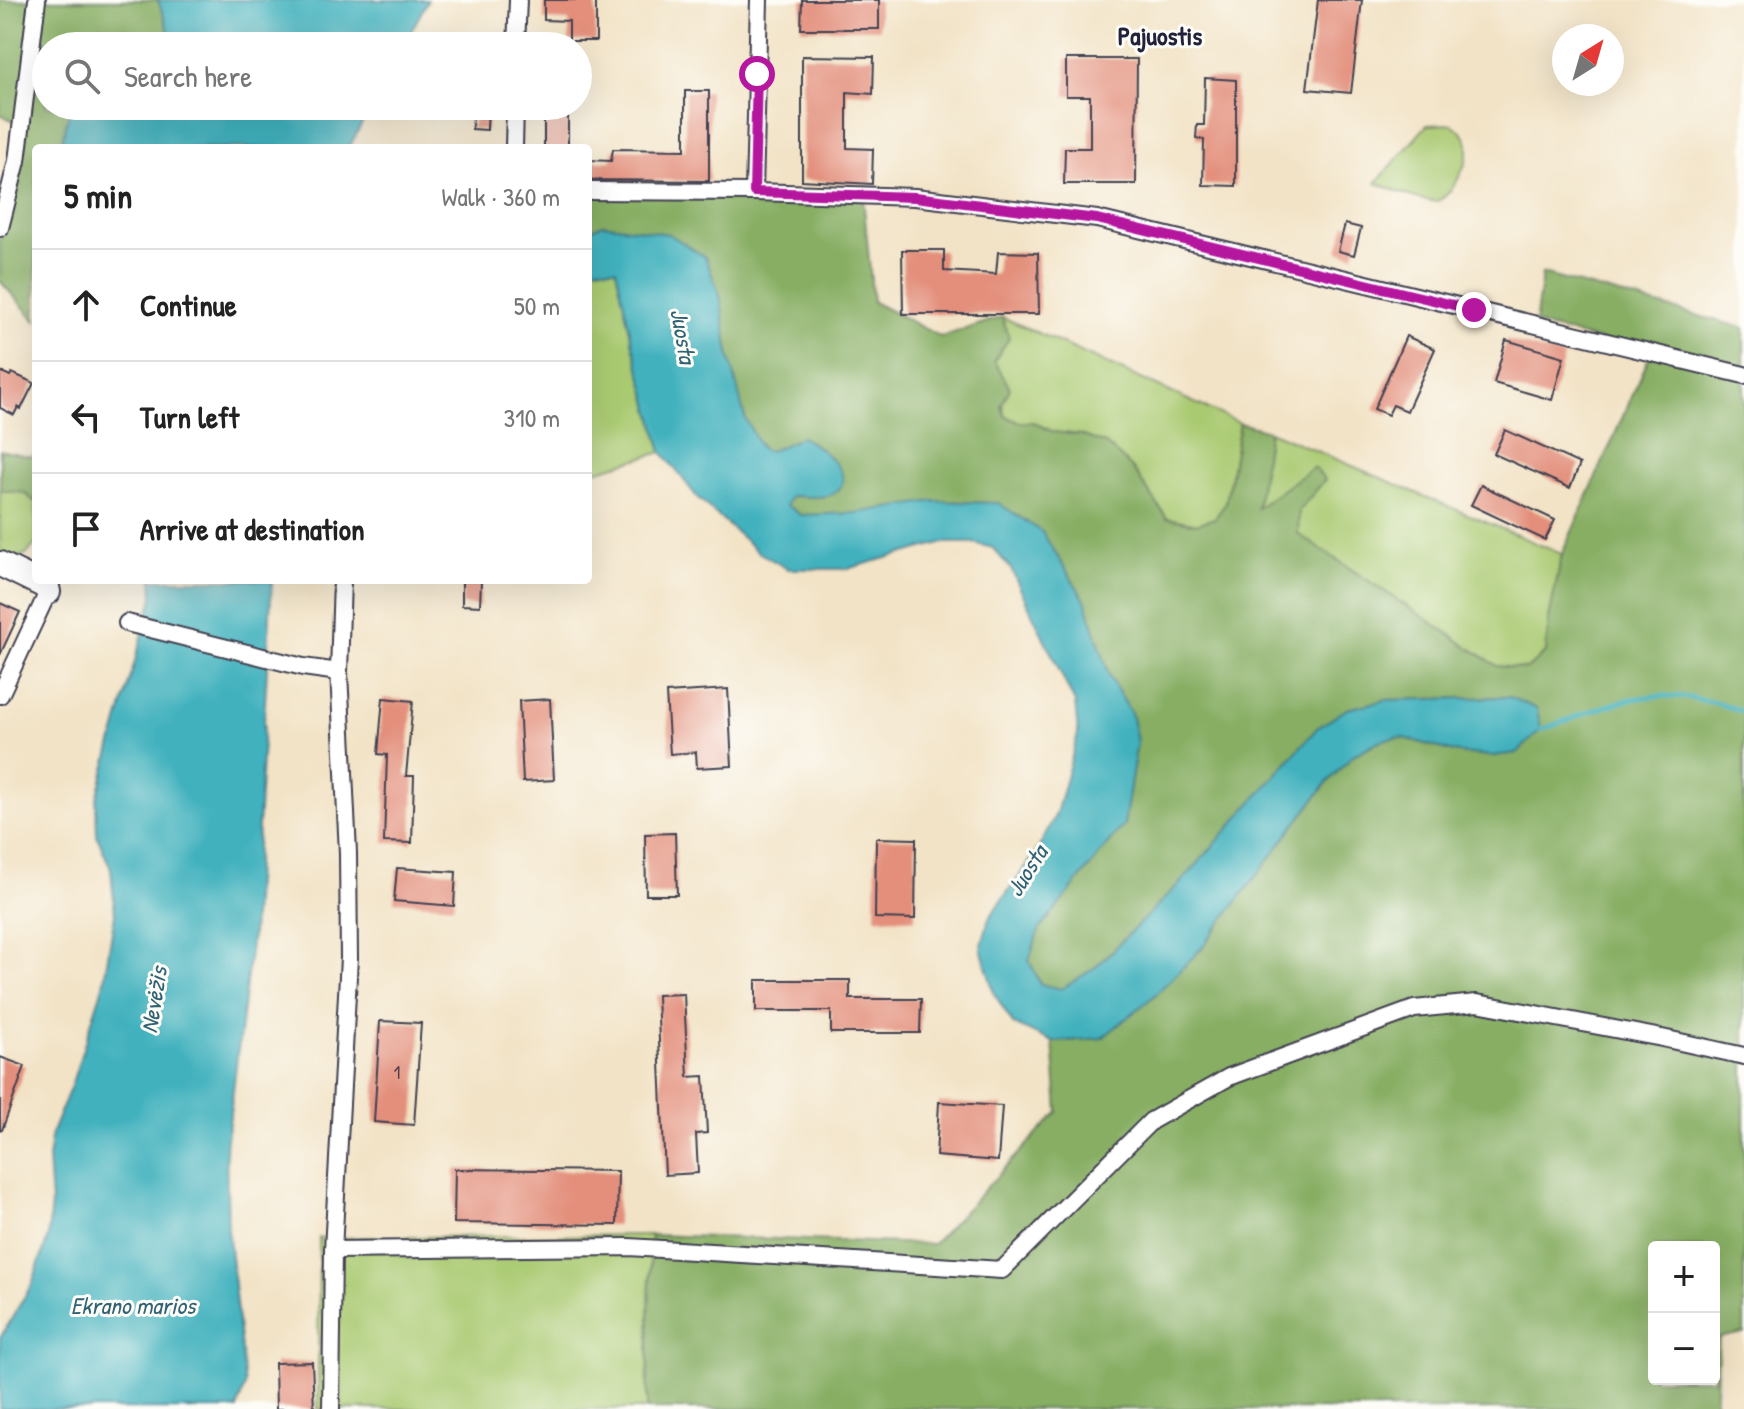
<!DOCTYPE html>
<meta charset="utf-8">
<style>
:root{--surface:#fff;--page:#f6f6f6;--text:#222;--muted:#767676;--line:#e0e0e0}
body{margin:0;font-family:"Patrick Hand",sans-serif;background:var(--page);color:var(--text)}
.controls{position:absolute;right:24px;bottom:24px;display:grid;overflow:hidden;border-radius:8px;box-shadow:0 8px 32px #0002}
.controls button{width:72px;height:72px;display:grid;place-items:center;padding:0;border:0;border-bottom:2px solid var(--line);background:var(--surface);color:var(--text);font:40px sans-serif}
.compass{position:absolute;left:1552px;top:24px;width:72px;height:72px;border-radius:50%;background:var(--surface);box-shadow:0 8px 32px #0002;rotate:37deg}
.stop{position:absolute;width:24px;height:24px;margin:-18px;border:6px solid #b5179e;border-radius:50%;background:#fff}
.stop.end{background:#b5179e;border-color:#fff;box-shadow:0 2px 8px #0008}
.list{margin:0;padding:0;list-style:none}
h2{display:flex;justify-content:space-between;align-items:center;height:104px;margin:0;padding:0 32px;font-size:34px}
h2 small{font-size:26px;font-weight:400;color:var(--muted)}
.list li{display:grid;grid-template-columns:52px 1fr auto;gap:24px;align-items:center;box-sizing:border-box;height:112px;padding:0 32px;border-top:2px solid var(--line)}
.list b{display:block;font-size:30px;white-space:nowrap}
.list em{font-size:26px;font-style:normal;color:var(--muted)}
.icon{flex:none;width:44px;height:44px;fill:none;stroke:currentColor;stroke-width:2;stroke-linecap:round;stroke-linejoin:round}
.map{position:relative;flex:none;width:1744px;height:1409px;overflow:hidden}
.search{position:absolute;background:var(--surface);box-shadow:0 8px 32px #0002;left:32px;top:32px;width:560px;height:88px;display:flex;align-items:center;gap:20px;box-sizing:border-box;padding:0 28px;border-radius:44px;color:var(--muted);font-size:30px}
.panel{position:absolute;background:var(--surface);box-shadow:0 8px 32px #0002;left:32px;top:144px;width:560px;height:440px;border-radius:8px}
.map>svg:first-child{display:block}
.green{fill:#aaca72;stroke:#667656;stroke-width:2}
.forest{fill:#87ae64;stroke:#546850;stroke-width:2;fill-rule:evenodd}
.water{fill:#41b1bd;stroke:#326a7c;stroke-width:2}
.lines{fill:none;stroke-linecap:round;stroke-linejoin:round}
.stream{stroke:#41b1bd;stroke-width:5}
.building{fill:#e38f7b}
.minor-casing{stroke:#413f50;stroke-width:20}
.secondary-casing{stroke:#413f50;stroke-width:28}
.minor{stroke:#fff;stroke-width:16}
.secondary{stroke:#fff;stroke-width:24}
.route{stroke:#b5179e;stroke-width:10}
.labels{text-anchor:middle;stroke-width:6;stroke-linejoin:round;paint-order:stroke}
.number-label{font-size:18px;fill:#523d4b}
.water-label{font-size:24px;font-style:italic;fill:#306276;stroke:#fdfcf7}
.quarter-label{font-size:26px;font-weight:bold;fill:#22223b;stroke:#fdfcf7}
</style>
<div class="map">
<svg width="1744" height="1409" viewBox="0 0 1744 1409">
<rect width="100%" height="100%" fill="#fdfcf7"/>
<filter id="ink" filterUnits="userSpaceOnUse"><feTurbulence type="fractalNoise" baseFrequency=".0125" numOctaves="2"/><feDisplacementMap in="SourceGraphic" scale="16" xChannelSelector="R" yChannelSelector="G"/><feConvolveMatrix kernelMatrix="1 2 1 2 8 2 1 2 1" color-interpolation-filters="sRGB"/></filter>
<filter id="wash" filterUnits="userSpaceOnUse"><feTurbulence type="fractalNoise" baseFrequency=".006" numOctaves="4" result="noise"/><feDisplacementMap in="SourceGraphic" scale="32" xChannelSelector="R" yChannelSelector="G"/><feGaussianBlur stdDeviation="1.8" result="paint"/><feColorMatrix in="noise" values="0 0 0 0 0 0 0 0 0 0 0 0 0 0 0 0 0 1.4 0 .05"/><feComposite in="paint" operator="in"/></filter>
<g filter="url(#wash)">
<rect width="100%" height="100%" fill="#f2e3c6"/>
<!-- green -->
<g class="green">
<path d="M1452 124C1460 131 1469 137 1468 149 1468 164 1451 198 1436 201 1422 203 1390 188 1376 183L1427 125Z"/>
<path d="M594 267 616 269 633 345 662 452 588 473V273Z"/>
<path d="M1002 317 1240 423 1226 503 1215 518 1197 524 1167 518 1132 468 1106 444 1081 435 1053 432 1033 422 1019 423 1005 416 993 361 1009 338Z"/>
<path d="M1269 431 1562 554 1549 619 1546 652 1527 669 1497 666 1298 534V510L1324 480 1256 509Z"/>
<path d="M0 490 25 493 36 503V543L27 554 4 561 0 560Z"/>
<path d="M651 1235 647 1409H318L319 1238Z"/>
</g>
<!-- forest -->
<g class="forest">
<path d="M0 0H158L171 38 156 46H46V106H71L60 148H36V321L0 281V228L21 125 0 114Z"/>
<path d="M588 191 863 197 873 302 941 337 1002 317 1009 338 994 361 1010 388 1001 406 1005 416 1019 422H1033L1053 432 1081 435 1106 444 1132 468 1167 518 1197 524 1215 518 1226 503 1240 423 1269 431 1257 508 1314 467 1325 480 1299 510 1298 534 1497 666 1527 669 1546 652 1549 619 1562 554 1651 353 1535 324 1542 274 1744 328V1333L1719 1338 1715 1409H924L919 1407 896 1409H647L651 1235 933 1244 1058 1112 1053 1042 1102 1038 1154 995 1200 950 1326 784 1353 755 1381 740 1401 737 1458 753 1493 756 1517 752 1510 697 1386 700 1347 709 1186 877 1097 966 1062 990 1040 984 1029 960 1038 930 1124 824 1137 742 1131 713 1110 678 1085 600 1042 532 855 513 801 515 786 505 791 496H828L801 437 773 450 766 451C736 429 726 332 720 295L603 224 588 231ZM1654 1247H1714V1379H1654Z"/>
<path d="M0 450 32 457 36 451V503L25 493 0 490Z"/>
</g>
<!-- water -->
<g class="water">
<path d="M158 0H428L403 46H157L171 37Z"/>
<path d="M71 106H371L349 148H60Z"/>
<path d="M603 224 669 234 705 257 720 295 729 354 745 418 760 447 766 451 773 450 801 437C815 444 853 469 840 488 837 492 835 494 830 495 818 499 803 496 791 496L786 505 801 515 855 513 934 501 998 503 1042 532 1085 600 1110 678 1131 713 1137 742 1124 824 1039 930 1029 960 1040 984 1062 989 1097 966 1186 877 1317 728 1347 709 1386 700 1510 697 1537 709 1541 730 1517 753 1493 756 1458 753 1401 737 1381 740 1353 755 1326 784 1200 950 1154 996 1102 1038 1053 1042 1013 1024 994 993 981 948 989 918 1037 851 1056 814 1078 734 1075 703 1011 569 993 548 973 543H941L847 569H788L758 552 697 497 662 452 633 345 616 269 594 267 588 273V231Z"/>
<path d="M152 580H272L252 935 226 1148 228 1229 245 1386 237 1409H0V1338L32 1284 48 1237 51 1203 48 1158 52 1132 71 1086 103 986 115 914 111 869 97 836 96 801 153 597Z"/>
</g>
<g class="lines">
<!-- stream -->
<path class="stream" d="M1536 729 1541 730C1569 720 1600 706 1629 700 1666 691 1708 699 1744 712"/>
</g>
<g id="blocks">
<!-- building -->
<g class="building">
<path d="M544 0H596V41H569V21L544 20Z"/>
<path d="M802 0H879V29H801Z"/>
<path d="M1318 0H1362L1351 93 1307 89Z"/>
<path d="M802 56 874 57 873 94 847 92V148L873 149 872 184 802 180Z"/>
<path d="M1066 59H1137L1136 184H1064L1065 148H1090V96H1066Z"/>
<path d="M1205 78 1236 80V186L1203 185 1204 140 1196 138 1197 125H1204Z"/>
<path d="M685 91H709V181L588 180V160L611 161 613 149 685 150Z"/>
<path d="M474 106H488L487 130 472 129Z"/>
<rect x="544" y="106" width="24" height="42"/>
<path d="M1345 224 1361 228 1354 255 1338 251Z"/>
<path d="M902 250H944V271L996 274 998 252 1038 253 1039 314H903Z"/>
<path d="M1406 336 1435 349 1407 411 1393 405 1388 415 1374 409Z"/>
<path d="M1506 340 1564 357 1552 400 1494 383Z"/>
<path d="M0 371 10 376 12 373 34 383 21 409 18 407 14 415 0 408Z"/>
<path d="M1505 430 1580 464 1570 488 1494 454Z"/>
<path d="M1481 485 1555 520 1545 540 1471 505Z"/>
<path d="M462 580H481L480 606 462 605Z"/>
<path d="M0 603 20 612 0 655Z"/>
<path d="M728 689 732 766 697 768 696 752 670 754 666 693Z"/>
<path d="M383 698 413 701 406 776H414L412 843 384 842 387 755 378 754Z"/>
<path d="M550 699 554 780 523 782 519 701Z"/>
<path d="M675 833 677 895H646L645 834Z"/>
<path d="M876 838 916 839 915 919 875 918Z"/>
<path d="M397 868 456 872 454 906 394 901Z"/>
<path d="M756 980H850V999H921L920 1033H831V1011H756Z"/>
<path d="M684 994 688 1077 704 1076 707 1133 696 1134 698 1173 665 1175 657 995Z"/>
<path d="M380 1021 421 1023 414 1125 374 1122Z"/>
<path d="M0 1057 25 1066 2 1130H0Z"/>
<path d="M939 1102 1002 1106 998 1161 936 1156Z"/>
<path d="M455 1169 618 1171 617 1225 454 1223Z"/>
<path d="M312 1362 314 1409H276L275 1363Z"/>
</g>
</g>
</g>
<g filter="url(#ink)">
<use href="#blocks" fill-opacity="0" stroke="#413f50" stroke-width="2"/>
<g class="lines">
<!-- minor casing -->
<g class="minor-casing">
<g id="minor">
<path d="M516 46 518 0"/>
<path d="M514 148 515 106"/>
<path d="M588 191 754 192 915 197 1097 219 1744 375"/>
<path d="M754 192 759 0"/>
<path d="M0 228 17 161 37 0"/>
<path d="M127 623 303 667 339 672 342 580"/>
<path d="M0 695 48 592"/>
<path d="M333 1250 629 1247 1002 1270 1151 1121 1229 1077 1414 1009 1477 1003 1662 1038 1744 1056"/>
<path d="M331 1409 333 1250 349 958 348 853 339 672"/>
</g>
</g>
<!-- secondary casing -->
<g class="secondary-casing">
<path id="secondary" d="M0 564 47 587 48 592"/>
</g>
<!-- minor -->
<use href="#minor" class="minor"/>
<!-- secondary -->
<use href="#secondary" class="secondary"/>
</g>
</g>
<g class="lines" filter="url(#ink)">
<!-- route -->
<path class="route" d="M757 74 754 192 915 197 1097 219 1474 310"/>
</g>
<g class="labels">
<!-- number labels -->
<g class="number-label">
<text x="397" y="1079">1</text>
</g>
<!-- water labels -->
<g class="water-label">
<text transform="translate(683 336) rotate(80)" y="8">Juosta</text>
<text transform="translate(1027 871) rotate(-58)" y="8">Juosta</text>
<text transform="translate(154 1000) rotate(-81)" y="8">Nevėžis</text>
<text x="133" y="1314">Ekrano marios</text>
</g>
<!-- quarter labels -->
<g class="quarter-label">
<text x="1160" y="45">Pajuostis</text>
</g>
</g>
</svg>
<div class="controls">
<button>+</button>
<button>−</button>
</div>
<svg class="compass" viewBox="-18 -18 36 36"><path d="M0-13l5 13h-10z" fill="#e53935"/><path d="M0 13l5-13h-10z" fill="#767676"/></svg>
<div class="stop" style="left:757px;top:74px"></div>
<div class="stop end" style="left:1474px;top:310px"></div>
<div class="search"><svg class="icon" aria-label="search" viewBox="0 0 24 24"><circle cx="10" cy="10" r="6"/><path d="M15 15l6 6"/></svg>Search here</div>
<section class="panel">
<h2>5 min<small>Walk · 360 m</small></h2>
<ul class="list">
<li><svg class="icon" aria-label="ahead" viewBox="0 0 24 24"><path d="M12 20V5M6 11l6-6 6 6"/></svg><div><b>Continue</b></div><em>50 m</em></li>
<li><svg class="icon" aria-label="left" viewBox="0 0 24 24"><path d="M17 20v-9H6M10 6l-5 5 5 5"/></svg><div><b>Turn left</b></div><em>310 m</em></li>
<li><svg class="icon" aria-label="arrive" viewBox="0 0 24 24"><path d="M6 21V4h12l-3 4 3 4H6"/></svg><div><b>Arrive at destination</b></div></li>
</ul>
</section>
</div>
